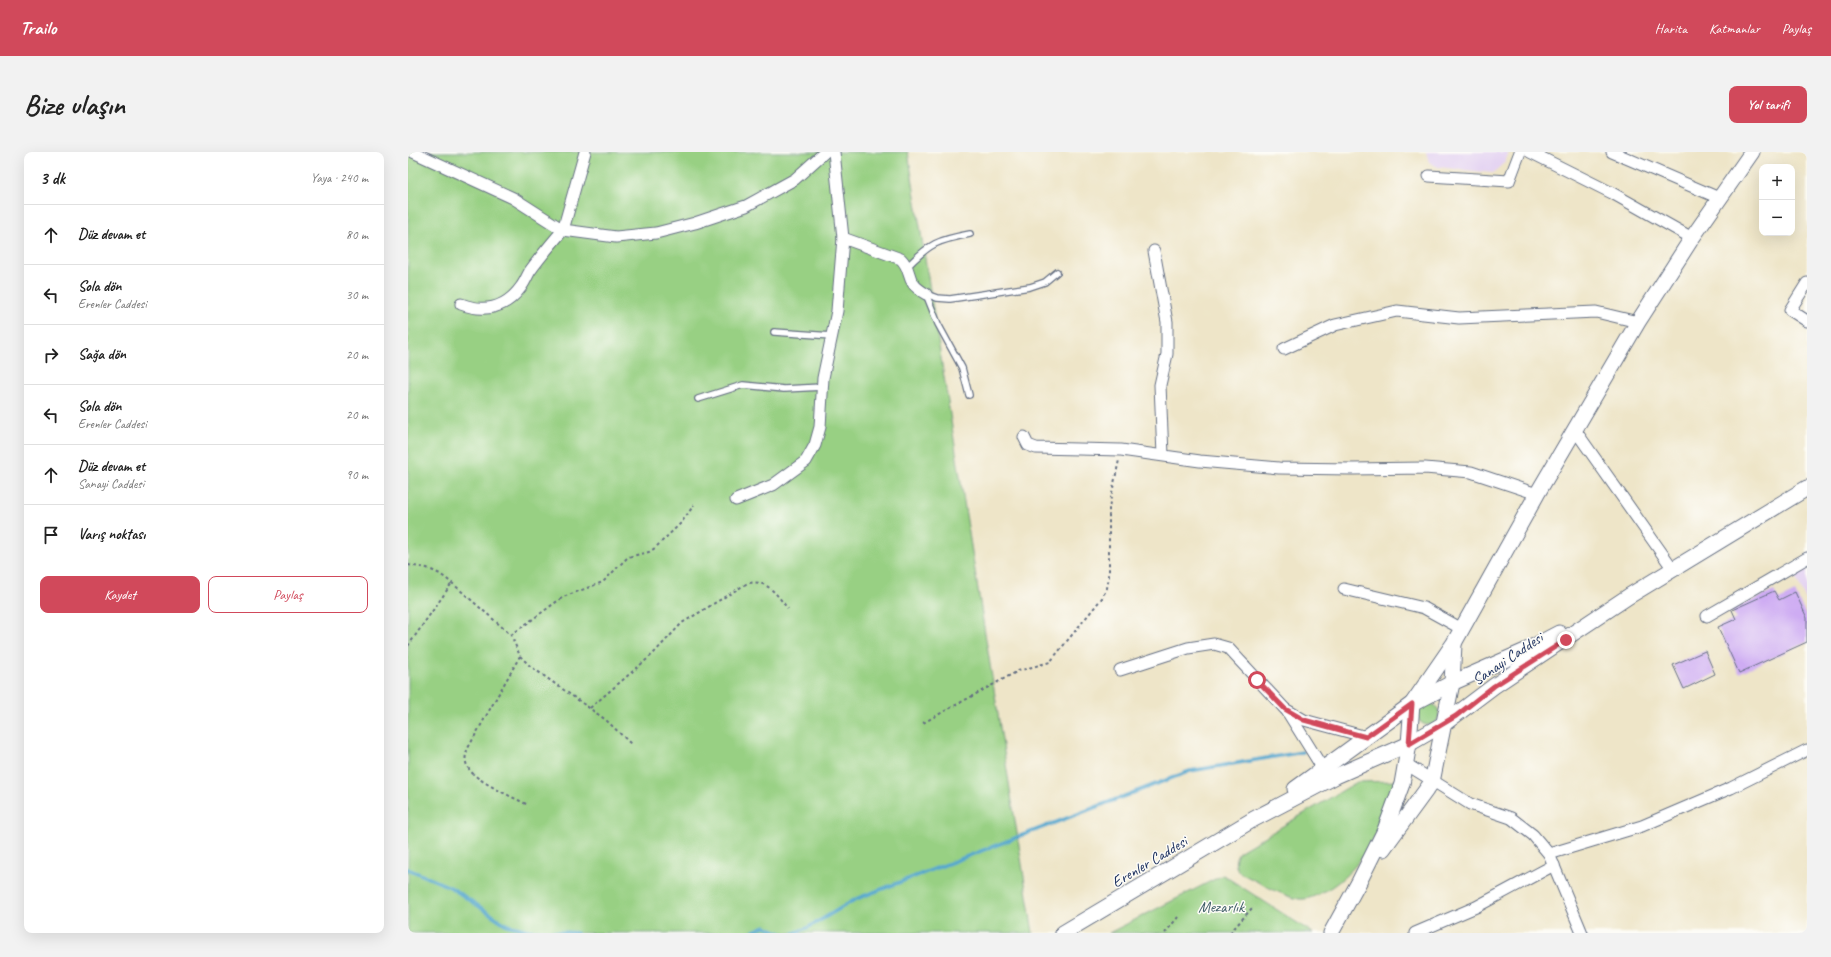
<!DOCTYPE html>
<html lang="tr">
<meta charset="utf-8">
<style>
:root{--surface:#fff;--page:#f2f2f2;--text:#222;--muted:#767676;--line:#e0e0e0;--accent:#d1495b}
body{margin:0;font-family:Caveat,sans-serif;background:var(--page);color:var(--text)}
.controls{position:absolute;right:12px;top:12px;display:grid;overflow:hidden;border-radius:8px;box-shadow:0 4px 16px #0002}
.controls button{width:36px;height:36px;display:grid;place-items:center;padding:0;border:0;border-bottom:1px solid var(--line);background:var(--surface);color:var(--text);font:20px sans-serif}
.stop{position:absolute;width:12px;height:12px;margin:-9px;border:3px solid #d1495b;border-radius:50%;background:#fff}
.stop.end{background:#d1495b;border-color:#fff;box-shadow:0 1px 4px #0008}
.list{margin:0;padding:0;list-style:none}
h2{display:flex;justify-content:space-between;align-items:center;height:52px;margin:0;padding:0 16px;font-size:17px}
h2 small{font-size:13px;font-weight:400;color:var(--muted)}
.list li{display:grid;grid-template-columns:26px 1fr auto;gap:12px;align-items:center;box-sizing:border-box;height:60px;padding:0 16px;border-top:1px solid var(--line)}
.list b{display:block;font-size:15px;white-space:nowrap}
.list p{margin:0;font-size:13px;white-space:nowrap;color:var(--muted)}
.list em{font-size:13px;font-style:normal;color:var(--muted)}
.actions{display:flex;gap:8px;padding:12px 16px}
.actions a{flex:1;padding:9px 0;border:1px solid var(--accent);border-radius:8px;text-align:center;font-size:14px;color:var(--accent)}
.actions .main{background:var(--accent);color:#fff}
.icon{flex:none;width:22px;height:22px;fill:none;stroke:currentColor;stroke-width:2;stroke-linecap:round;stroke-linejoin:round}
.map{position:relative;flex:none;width:1399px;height:781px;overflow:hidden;border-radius:8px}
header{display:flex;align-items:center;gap:24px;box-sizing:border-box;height:56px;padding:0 20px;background:var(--accent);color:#fff}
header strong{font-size:19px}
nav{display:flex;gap:22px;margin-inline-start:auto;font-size:14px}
.intro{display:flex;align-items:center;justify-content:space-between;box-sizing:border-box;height:96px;padding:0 24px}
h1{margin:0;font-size:28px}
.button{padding:10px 18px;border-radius:8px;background:var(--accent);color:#fff;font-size:14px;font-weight:700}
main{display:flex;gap:24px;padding:0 24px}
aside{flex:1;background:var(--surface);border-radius:8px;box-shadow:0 4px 16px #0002}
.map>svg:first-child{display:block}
.built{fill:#e4d3f2}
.green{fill:#98d083;stroke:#5a8070}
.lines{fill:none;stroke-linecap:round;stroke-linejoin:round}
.stream{stroke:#54a7cf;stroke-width:3.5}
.building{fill:#ceacf3}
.lane-casing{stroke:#656f83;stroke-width:8}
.street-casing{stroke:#656f83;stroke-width:13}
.secondary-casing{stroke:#656f83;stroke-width:17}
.path{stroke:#656f83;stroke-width:2;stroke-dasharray:3 3;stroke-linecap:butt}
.lane{stroke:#fff;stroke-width:5.5}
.street{stroke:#fff;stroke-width:11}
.secondary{stroke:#fff;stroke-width:15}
.route{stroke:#d1495b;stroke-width:5}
.labels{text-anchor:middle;stroke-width:3;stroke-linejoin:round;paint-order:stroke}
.street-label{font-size:16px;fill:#1b2f5e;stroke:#fdfcf7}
.park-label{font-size:16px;fill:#405f69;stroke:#fdfcf7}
</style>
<header>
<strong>Trailo</strong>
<nav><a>Harita</a><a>Katmanlar</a><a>Paylaş</a></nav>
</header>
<div class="intro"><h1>Bize ulaşın</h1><a class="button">Yol tarifi</a></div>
<main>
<aside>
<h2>3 dk<small>Yaya · 240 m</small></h2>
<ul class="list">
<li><svg class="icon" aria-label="ahead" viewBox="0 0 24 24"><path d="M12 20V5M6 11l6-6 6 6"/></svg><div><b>Düz devam et</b></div><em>80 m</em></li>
<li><svg class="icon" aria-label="left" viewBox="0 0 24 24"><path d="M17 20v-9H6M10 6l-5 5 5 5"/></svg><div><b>Sola dön</b><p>Erenler Caddesi</p></div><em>30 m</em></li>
<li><svg class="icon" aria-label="right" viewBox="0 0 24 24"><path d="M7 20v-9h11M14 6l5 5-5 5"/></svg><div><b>Sağa dön</b></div><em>20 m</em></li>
<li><svg class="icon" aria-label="left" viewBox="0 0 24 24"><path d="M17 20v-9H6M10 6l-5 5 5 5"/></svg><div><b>Sola dön</b><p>Erenler Caddesi</p></div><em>20 m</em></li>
<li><svg class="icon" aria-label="ahead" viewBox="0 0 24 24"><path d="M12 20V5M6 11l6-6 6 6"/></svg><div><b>Düz devam et</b><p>Sanayi Caddesi</p></div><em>90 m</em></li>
<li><svg class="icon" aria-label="arrive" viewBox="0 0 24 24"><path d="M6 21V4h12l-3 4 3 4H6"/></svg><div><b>Varış noktası</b></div></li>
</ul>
<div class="actions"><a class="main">Kaydet</a><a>Paylaş</a></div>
</aside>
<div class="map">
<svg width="1399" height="781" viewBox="0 0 1399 781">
<rect width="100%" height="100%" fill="#fdfcf7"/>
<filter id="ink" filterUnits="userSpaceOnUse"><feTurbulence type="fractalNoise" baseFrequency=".025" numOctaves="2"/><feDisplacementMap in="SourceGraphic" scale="8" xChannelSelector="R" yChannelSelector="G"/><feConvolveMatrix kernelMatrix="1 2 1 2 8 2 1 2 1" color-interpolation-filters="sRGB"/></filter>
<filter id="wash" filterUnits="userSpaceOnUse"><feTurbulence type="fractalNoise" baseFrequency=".012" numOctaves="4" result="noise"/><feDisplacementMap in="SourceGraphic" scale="16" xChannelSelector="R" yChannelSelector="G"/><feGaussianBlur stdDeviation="0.9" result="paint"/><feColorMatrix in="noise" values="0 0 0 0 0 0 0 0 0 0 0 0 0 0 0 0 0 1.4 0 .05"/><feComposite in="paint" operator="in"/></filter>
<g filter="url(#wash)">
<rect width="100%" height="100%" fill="#eee5c8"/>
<!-- built -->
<g class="built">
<path d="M1018 0H1101L1097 10 1085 21 1030 15 1021 10Z"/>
<path d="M1399 417V450L1387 424Z"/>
</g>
<!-- green -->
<g class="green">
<path d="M0 0H500L625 781H0Z"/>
<circle cx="1020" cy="562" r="11"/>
<path d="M989 629C976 672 957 716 917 739 908 743 901 748 891 747 876 745 847 728 832 721 826 714 826 707 831 700L949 630Z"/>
<path d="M815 723 905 781H701Z"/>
</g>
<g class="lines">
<!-- stream -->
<g class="stream">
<path d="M0 717 42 735 99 773 120 778 169 781"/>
<path d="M341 781 357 774 373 781"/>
<path d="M386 781 401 775 448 747 782 619 895 600"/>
</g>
</g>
<g id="blocks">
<!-- building -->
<g class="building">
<path d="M1366 439 1371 448 1387 440 1399 466V490L1331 521 1310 475 1328 467 1324 458Z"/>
<path d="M1297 499 1307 522 1276 537 1265 513Z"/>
</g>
</g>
</g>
<g filter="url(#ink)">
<use href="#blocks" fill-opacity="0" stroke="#656f83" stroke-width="1"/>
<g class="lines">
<!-- lane casing -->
<g class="lane-casing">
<g id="lane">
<path d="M499 115C522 91 530 88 562 82"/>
<path d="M518 142 529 146 542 147 622 135 637 130 649 120"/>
<path d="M518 142 530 172 554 216 561 243"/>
<path d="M366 180 424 184"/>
<path d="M290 247 335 233 376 237 414 235"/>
</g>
</g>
<!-- street casing -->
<g class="street-casing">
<g id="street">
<path d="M5 0 105 46 155 78 177 0"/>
<path d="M1122 0 1204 41 1284 86"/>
<path d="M1204 0 1311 46"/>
<path d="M1021 24 1101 29 1112 0"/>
<path d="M435 86 493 107C506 120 495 129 518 142"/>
<path d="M746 99 759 170V202L752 233 755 303"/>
<path d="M1399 131 1382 158 1399 169"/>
<path d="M53 152C77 161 98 156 113 135 117 130 119 124 122 119 132 105 144 91 155 78L208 85 248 81 287 71 338 54 387 27 417 0"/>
<path d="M876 197 927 173 989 159 1051 166 1188 160 1230 170"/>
<path d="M1167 278 1265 417"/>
<path d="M616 285 620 293 628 296 713 298 792 309 871 316 944 317 1017 316 1063 320 1129 342"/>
<path d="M328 348 365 333 398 309 407 293 412 275 415 226 429 159 435 86 426 0"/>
<path d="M936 437 1016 456 1054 477"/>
<path d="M1299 464 1399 406"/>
<path d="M712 518 780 496 806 492 820 496 877 557 896 568 959 585"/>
<path d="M879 559 915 617"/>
<path d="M998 612 1062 652 1103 666 1125 683 1141 702 1174 781"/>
<path d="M1141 702 1234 674 1323 636 1399 598"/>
<path d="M1007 781 1068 755 1146 713"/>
</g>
</g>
<!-- secondary casing -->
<g class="secondary-casing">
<g id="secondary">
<path d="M887 637 1004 552 1044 531 1117 499 1151 481"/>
<path d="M975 697 1024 630 1044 531 1046 492"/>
<path d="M655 781 846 667 928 624 1001 592 1037 571 1086 534 1221 444 1399 336"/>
<path d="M923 781 951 730 977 678 994 632 1001 592 1004 552 1046 491 1129 342 1230 170 1284 86 1344 0"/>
</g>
</g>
<!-- path -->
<g class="path">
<path d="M0 413 19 416 32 422 44 431 103 483 112 504 122 514 198 568 223 592"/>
<path d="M103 483 155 445 195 430 220 405 241 400 247 396 273 371 286 353"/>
<path d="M0 494 44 431"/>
<path d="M112 504 60 596C57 603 56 610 61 617 69 630 105 645 120 653"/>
<path d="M182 556 245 502 274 471 338 432C358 425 369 443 380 457"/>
<path d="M515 571 610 519 642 510 694 446 699 436 701 425V355L711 308"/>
<path d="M757 781 770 765"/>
<path d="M822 781 844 756"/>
</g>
<!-- lane -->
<use href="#lane" class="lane"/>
<!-- street -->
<use href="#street" class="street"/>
<!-- secondary -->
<use href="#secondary" class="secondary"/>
</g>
</g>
<g class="lines" filter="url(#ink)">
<!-- route -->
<path class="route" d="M849 528 877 557 896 568 958 585 1004 552 1001 592 1048 564 1086 534 1158 488"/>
</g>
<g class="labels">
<!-- street labels -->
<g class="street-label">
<text transform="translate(1099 506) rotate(-34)" y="6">Sanayi Caddesi</text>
<text transform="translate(741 709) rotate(-31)" y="6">Erenler Caddesi</text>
</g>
<!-- park labels -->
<g class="park-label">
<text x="813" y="760">Mezarlık</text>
</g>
</g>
</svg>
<div class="controls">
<button>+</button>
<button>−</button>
</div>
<div class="stop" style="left:849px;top:528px"></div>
<div class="stop end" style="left:1158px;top:488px"></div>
</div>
</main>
